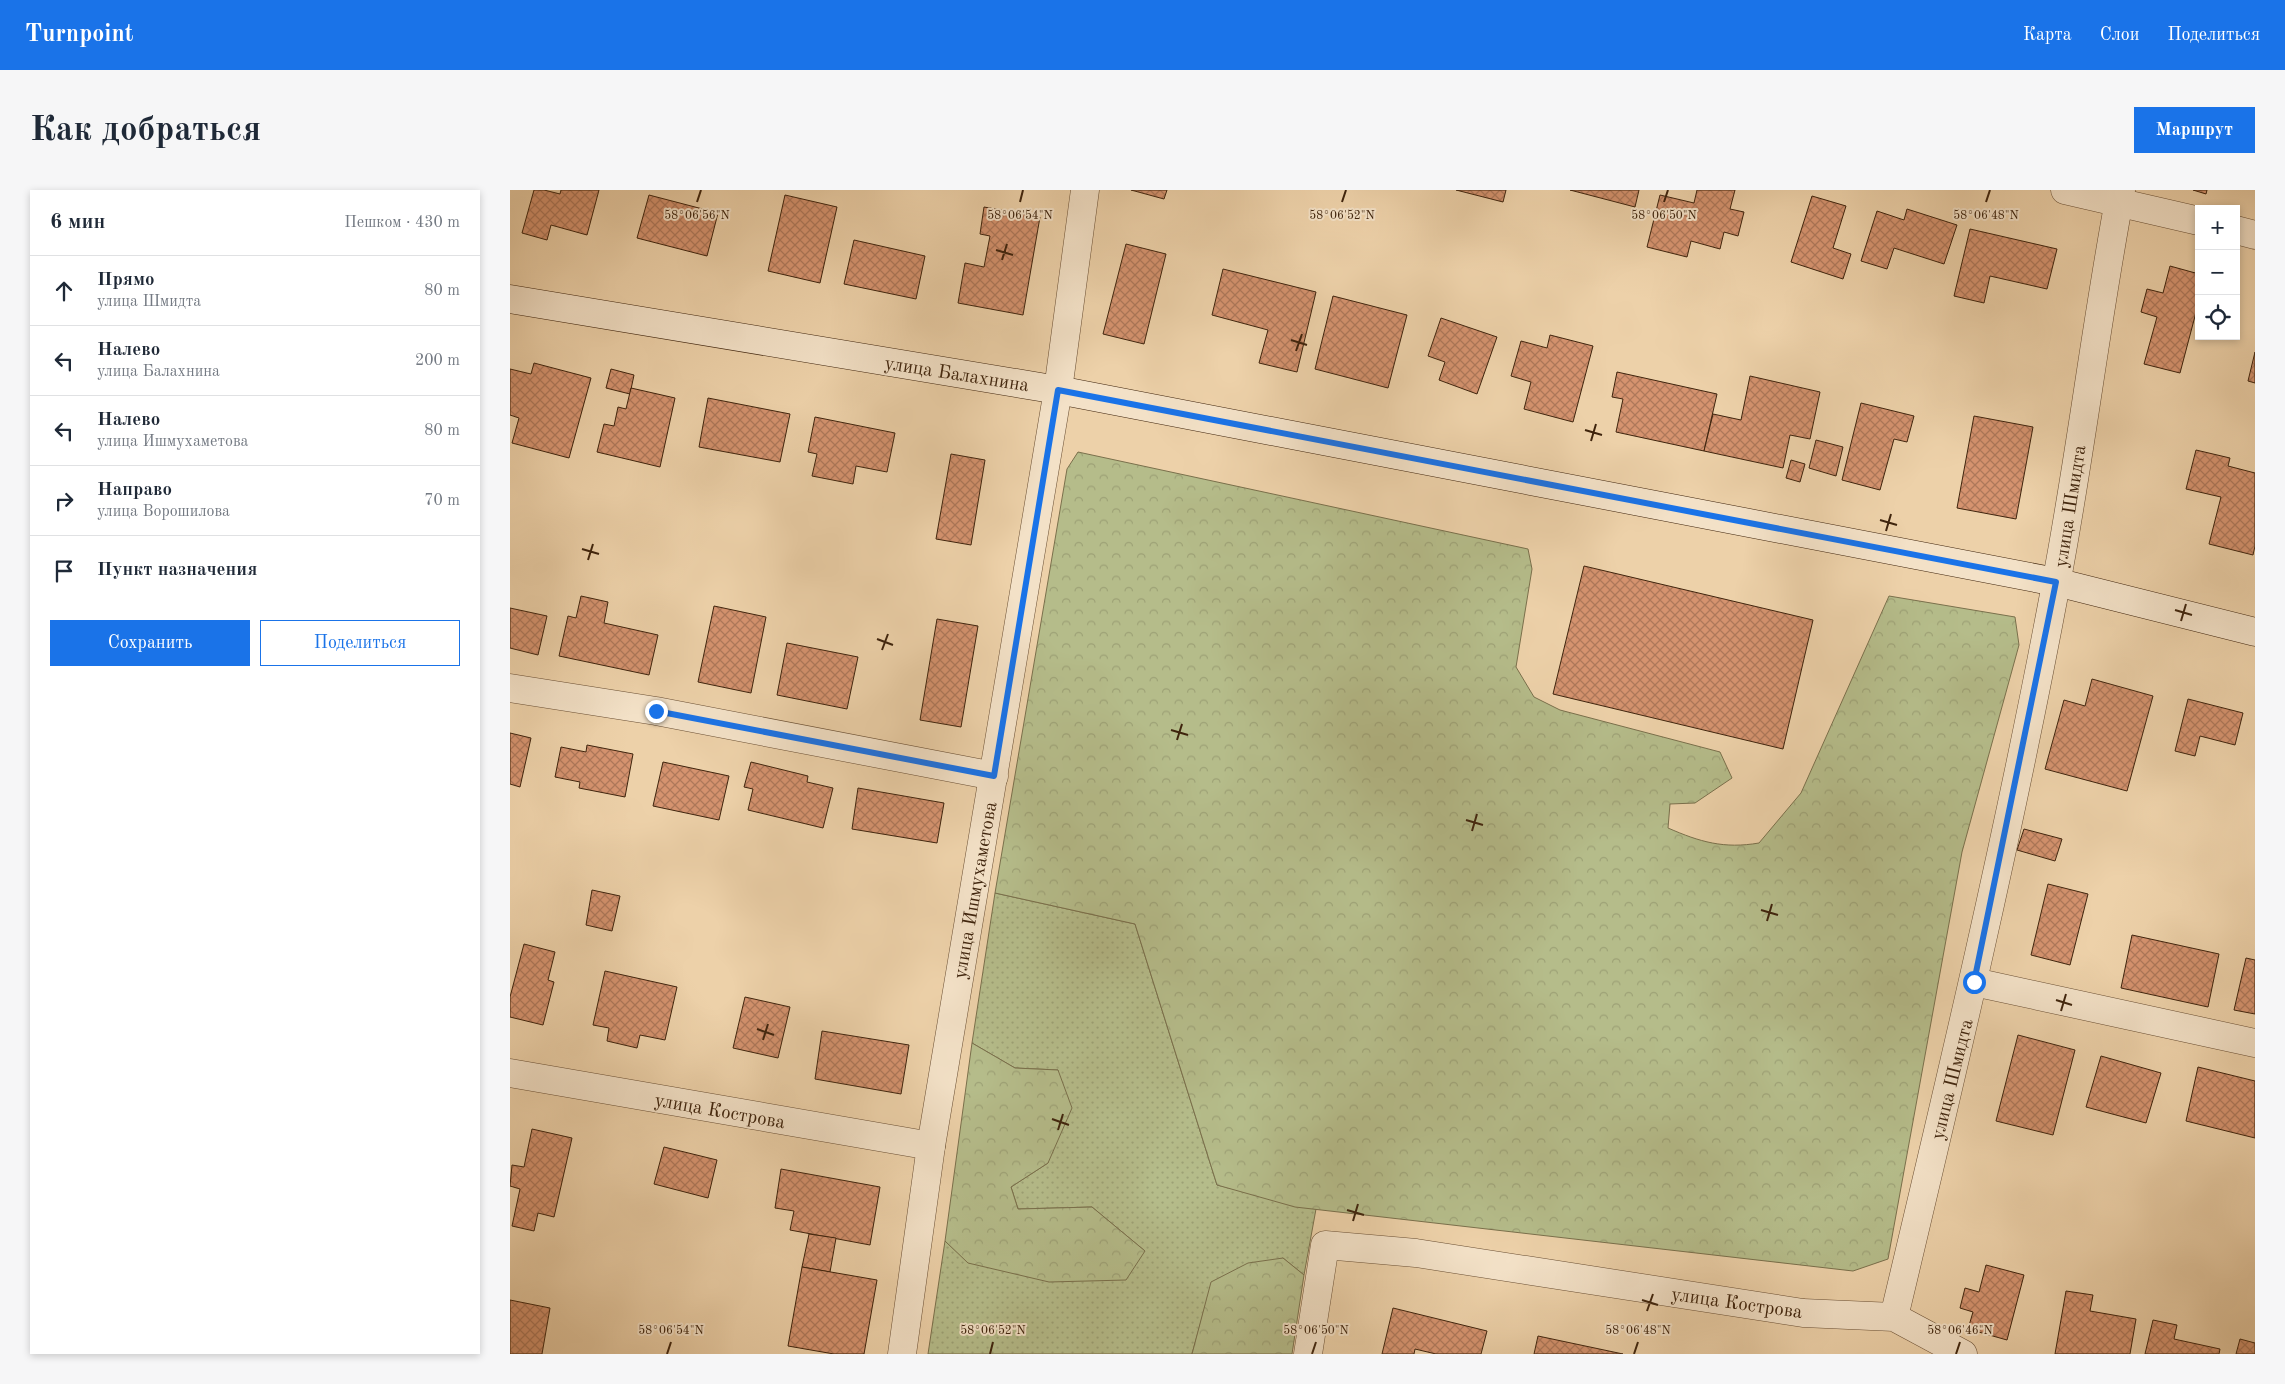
<!DOCTYPE html>
<html lang="ru">
<meta charset="utf-8">
<style>
:root{--surface:#fff;--page:#f6f6f7;--text:#1f2937;--muted:#747a83;--line:#e0e1e3;--accent:#1a73e8}
body{margin:0;font-family:"Old Standard TT",serif;background:var(--page);color:var(--text)}
.controls{position:absolute;right:15px;top:15px;display:grid;overflow:hidden;border-radius:0px;box-shadow:0 2px 8px #0003}
.controls button{width:45px;height:45px;display:grid;place-items:center;padding:0;border:0;border-bottom:1px solid var(--line);background:var(--surface);color:var(--text);font:25px sans-serif}
.stop{position:absolute;width:15px;height:15px;margin:-11px;border:4px solid #1a73e8;border-radius:50%;background:#fff}
.stop.end{background:#1a73e8;border-color:#fff;box-shadow:0 1px 5px #0008}
.list{margin:0;padding:0;list-style:none}
h2{display:flex;justify-content:space-between;align-items:center;height:65px;margin:0;padding:0 20px;font-size:21px}
h2 small{font-size:16px;font-weight:400;color:var(--muted)}
.list li{display:grid;grid-template-columns:32px 1fr auto;gap:15px;align-items:center;box-sizing:border-box;height:70px;padding:0 20px;border-top:1px solid var(--line)}
.list b{display:block;font-size:19px;white-space:nowrap}
.list p{margin:0;font-size:16px;white-space:nowrap;color:var(--muted)}
.list em{font-size:16px;font-style:normal;color:var(--muted)}
.actions{display:flex;gap:10px;padding:15px 20px}
.actions a{flex:1;padding:11px 0;border:1px solid var(--accent);border-radius:0px;text-align:center;font-size:18px;color:var(--accent)}
.actions .main{background:var(--accent);color:#fff}
.icon{flex:none;width:28px;height:28px;fill:none;stroke:currentColor;stroke-width:2;stroke-linecap:round;stroke-linejoin:round}
.map{position:relative;flex:none;width:1745px;height:1164px;overflow:hidden;border-radius:0px}
header{display:flex;align-items:center;gap:30px;box-sizing:border-box;height:70px;padding:0 25px;background:var(--accent);color:#fff}
header strong{font-size:24px}
nav{display:flex;gap:28px;margin-inline-start:auto;font-size:18px}
.intro{display:flex;align-items:center;justify-content:space-between;box-sizing:border-box;height:120px;padding:0 30px}
h1{margin:0;font-size:35px}
.button{padding:12px 22px;border-radius:0px;background:var(--accent);color:#fff;font-size:18px;font-weight:700}
main{display:flex;gap:30px;padding:0 30px}
aside{flex:1;background:var(--surface);border-radius:0px;box-shadow:0 2px 8px #0003}
.map>svg:first-child{display:block}
.grass{fill:url(#grass-dots);stroke:#7a704c}
.forest{fill:url(#forest-crowns);stroke:#7a704c}
.building{fill:url(#building-cross-hatch);stroke:#3f240d}
.lines{fill:none;stroke-linecap:round;stroke-linejoin:round}
.street-casing{stroke:#6a4f34;stroke-width:29}
.secondary-casing{stroke:#3f240d;stroke-width:29}
.street{stroke:#f3e1c7;stroke-width:28}
.secondary{stroke:#f3e1c7;stroke-width:28}
.route{stroke:#1a73e8;stroke-width:6}
.ticks{fill:none;stroke:#3f240d;stroke-width:2}
.labels{text-anchor:middle;stroke-width:4;stroke-linejoin:round;paint-order:stroke}
.street-label{font-size:19px;fill:#3f240d;stroke:#f3e1c7}
.ticks-label{font-size:12px;text-anchor:middle;fill:#3f240d;stroke:#f3e1c7;stroke-width:4;stroke-linejoin:round;paint-order:stroke}
</style>
<header>
<strong>Turnpoint</strong>
<nav><a>Карта</a><a>Слои</a><a>Поделиться</a></nav>
</header>
<div class="intro"><h1>Как добраться</h1><a class="button">Маршрут</a></div>
<main>
<aside>
<h2>6 мин<small>Пешком · 430 m</small></h2>
<ul class="list">
<li><svg class="icon" aria-label="ahead" viewBox="0 0 24 24"><path d="M12 20V5M6 11l6-6 6 6"/></svg><div><b>Прямо</b><p>улица Шмидта</p></div><em>80 m</em></li>
<li><svg class="icon" aria-label="left" viewBox="0 0 24 24"><path d="M17 20v-9H6M10 6l-5 5 5 5"/></svg><div><b>Налево</b><p>улица Балахнина</p></div><em>200 m</em></li>
<li><svg class="icon" aria-label="left" viewBox="0 0 24 24"><path d="M17 20v-9H6M10 6l-5 5 5 5"/></svg><div><b>Налево</b><p>улица Ишмухаметова</p></div><em>80 m</em></li>
<li><svg class="icon" aria-label="right" viewBox="0 0 24 24"><path d="M7 20v-9h11M14 6l5 5-5 5"/></svg><div><b>Направо</b><p>улица Ворошилова</p></div><em>70 m</em></li>
<li><svg class="icon" aria-label="arrive" viewBox="0 0 24 24"><path d="M6 21V4h12l-3 4 3 4H6"/></svg><div><b>Пункт назначения</b></div></li>
</ul>
<div class="actions"><a class="main">Сохранить</a><a>Поделиться</a></div>
</aside>
<div class="map">
<svg width="1745" height="1164" viewBox="0 0 1745 1164">
<defs>
<pattern id="grass-dots" width="8" height="8" patternUnits="userSpaceOnUse" patternTransform="scale(1.25)"><rect width="8" height="8" fill="#b5bc8a"/><path d="M2 2h.1M6 6h.1" fill="none" stroke="#9da176" stroke-width="1.8" stroke-linecap="round"/></pattern>
<pattern id="forest-crowns" width="20" height="18" patternUnits="userSpaceOnUse" patternTransform="scale(1.25)"><rect width="20" height="18" fill="#b5bc8a"/><path d="M2 6a3 3 0 1 1 6 0M12 15a3 3 0 1 1 6 0" fill="none" stroke="#9da176"/></pattern>
<pattern id="building-cross-hatch" width="8" height="8" patternUnits="userSpaceOnUse" patternTransform="scale(1.25)"><rect width="8" height="8" fill="#d5936f"/><path d="M0 0l8 8M0 8l8-8" fill="none" stroke="#ae785a"/></pattern>
</defs>
<rect width="100%" height="100%" fill="#edd1a9"/>
<filter id="stains"><feTurbulence type="fractalNoise" baseFrequency=".004" numOctaves="4"/><feColorMatrix values="0 0 0 0 .2 0 0 0 0 .09 0 0 0 0 .02 0 0 0 .5 -.17"/></filter>
<radialGradient id="worn" r=".72"><stop offset=".6" stop-color="#630" stop-opacity="0"/><stop offset="1" stop-color="#630" stop-opacity=".3"/></radialGradient>
<!-- grass -->
<path class="grass" d="M485 703 625 734 707 995 806 1019 794 1085 773 1068 702 1092 682 1164H418L435 1051 459 1073 635 1061 582 1017 508 1019 501 997 538 973 548 880 505 878 462 853Z"/>
<!-- forest -->
<g class="forest">
<path d="M568 262 1018 359 1022 379 1006 477 1024 507 1050 520 1210 562 1222 588 1185 613 1160 614 1158 638C1190 652 1214 659 1249 653L1291 603 1379 406 1505 427 1509 455 1452 662 1378 1069 1343 1081 785 1017 707 995 625 734 485 703 557 279Z"/>
<path d="M462 853 505 878 548 880 562 918 538 973 501 997 508 1019 582 1017 635 1061 616 1090 539 1092 458 1073 435 1051Z"/>
<path d="M773 1068 794 1085 782 1164H682L701 1092 738 1073Z"/>
</g>
<!-- building -->
<g class="building">
<path d="M24 0H34L50 4 51 0H89L77 45 41 35 37 50 12 43Z"/>
<path d="M621 0H657L654 9Z"/>
<path d="M946 0H996L993 12Z"/>
<path d="M1060 0H1129L1125 17Z"/>
<path d="M1187 0H1225L1220 19 1234 22 1228 46 1214 42 1210 59 1181 51 1177 67 1137 57 1150 5 1184 13Z"/>
<path d="M1683 0H1697L1696 4Z"/>
<path d="M139 5 208 23 197 66 127 48Z"/>
<path d="M275 5 327 17 310 93 258 81Z"/>
<path d="M1302 6 1336 16 1323 58 1341 64 1333 89 1281 72Z"/>
<path d="M474 17 530 27 513 125 448 113 455 73 474 77 480 46 470 44Z"/>
<path d="M1397 19 1447 35 1434 74 1384 58 1377 79 1351 71 1367 21 1394 30Z"/>
<path d="M1460 39 1547 59 1537 99 1480 86 1474 113 1444 106Z"/>
<path d="M344 50 415 66 406 109 334 94Z"/>
<path d="M616 54 656 64 634 154 593 144Z"/>
<path d="M1660 76 1689 84V111L1670 183 1634 174 1647 127 1631 122 1637 99 1653 103Z"/>
<path d="M713 79 806 102 787 182 749 173 758 140 702 125Z"/>
<path d="M823 106 897 125 878 198 805 179Z"/>
<path d="M931 128 987 147 967 204 929 190 935 172 918 166Z"/>
<path d="M1040 145 1083 156 1063 232 1014 219 1021 192 1001 186 1011 151 1037 158Z"/>
<path d="M1745 162V193L1738 191Z"/>
<path d="M24 173 81 188 59 268 2 253 9 228 0 225V179L21 184Z"/>
<path d="M101 179 124 185 120 204 96 198Z"/>
<path d="M1107 182 1207 204 1194 261 1106 242 1113 209 1102 207Z"/>
<path d="M1240 186 1310 202 1300 249 1280 245 1273 278 1194 261 1203 224 1231 230Z"/>
<path d="M121 198 165 208 150 277 87 262 94 234 104 236 108 217 116 219Z"/>
<path d="M198 208 280 224 270 272 189 257Z"/>
<path d="M1351 213 1404 226 1397 252 1384 249 1370 300 1332 290Z"/>
<path d="M1464 226 1523 237 1506 329 1447 318Z"/>
<path d="M305 227 385 243 377 282 346 276 343 294 302 286 307 264 298 262Z"/>
<path d="M1306 250 1333 257 1326 286 1299 278Z"/>
<path d="M1686 260 1720 268 1718 276 1745 283V356L1743 365 1699 354 1711 307 1676 299Z"/>
<path d="M441 264 475 270 461 355 426 349Z"/>
<path d="M1281 270 1295 274 1290 292 1276 288Z"/>
<path d="M1074 376 1303 430 1273 559 1043 504Z"/>
<path d="M71 406 98 412 94 433 148 445 139 485 49 466 58 426 66 428Z"/>
<path d="M204 416 256 427 241 503 188 492Z"/>
<path d="M0 418 37 426 28 465 0 458Z"/>
<path d="M427 429 468 436 451 537 410 530Z"/>
<path d="M277 453 348 467 337 519 267 505Z"/>
<path d="M1582 489 1643 506 1617 601 1535 579 1554 510 1575 516Z"/>
<path d="M1678 509 1733 523 1725 555 1690 546 1685 566 1665 561Z"/>
<path d="M0 543 21 548 10 597 0 594Z"/>
<path d="M77 555 123 564 115 607 69 598 70 592 45 587 51 557 76 562Z"/>
<path d="M153 572 219 586 209 630 143 616Z"/>
<path d="M241 572 298 586 297 592 323 598 313 638 238 620 243 599 234 597Z"/>
<path d="M348 598 434 613 427 653 342 639Z"/>
<path d="M1514 639 1552 649 1545 671 1507 660Z"/>
<path d="M1538 694 1578 704 1560 775 1521 765Z"/>
<path d="M82 700 110 706 102 741 76 735Z"/>
<path d="M1622 745 1709 764 1698 817 1611 798Z"/>
<path d="M14 754 45 762 38 790 44 792 33 835 0 827V807Z"/>
<path d="M1736 768 1745 770V824L1724 820Z"/>
<path d="M95 781 167 797 155 850 130 845 127 858 97 851 99 838 83 835Z"/>
<path d="M235 807 280 817 268 868 223 858Z"/>
<path d="M312 841 399 855 391 904 305 889Z"/>
<path d="M1508 845 1565 860 1543 945 1486 931Z"/>
<path d="M1591 866 1651 883 1636 933 1576 917Z"/>
<path d="M1688 877 1745 891V948L1676 931Z"/>
<path d="M22 939 62 948 44 1027 28 1023 24 1041 2 1036 10 999 0 996 2 975 14 977Z"/>
<path d="M154 957 207 970 198 1008 144 994Z"/>
<path d="M271 979 370 997 360 1055 280 1040 284 1021 265 1018Z"/>
<path d="M299 1044 326 1048 320 1082 292 1077Z"/>
<path d="M1476 1075 1514 1085 1497 1150 1458 1139 1463 1122 1450 1118 1455 1098 1469 1102Z"/>
<path d="M292 1077 367 1090 354 1164H324L278 1156Z"/>
<path d="M1556 1101 1583 1105 1580 1121 1626 1129 1620 1164H1545Z"/>
<path d="M0 1110 40 1118 32 1164H0Z"/>
<path d="M883 1118 977 1141 971 1164H926L905 1159 904 1164H872Z"/>
<path d="M1643 1130 1667 1135 1664 1149 1710 1159 1709 1164H1635Z"/>
<path d="M1028 1146 1113 1164H1024Z"/>
<path d="M1730 1149 1745 1153V1164H1726Z"/>
</g>
<g class="lines">
<!-- street casing -->
<g class="street-casing">
<g id="street">
<path d="M1555 0 1689 31"/>
<path d="M1726 40 1745 45"/>
<path d="M0 498 146 521 484 586"/>
<path d="M1464 792 1745 853"/>
<path d="M0 883 421 956"/>
<path d="M1384 1127C1442 884 1500 640 1546 394 1571 263 1586 131 1611 0"/>
<path d="M392 1164 421 956 548 200 575 0"/>
<path d="M798 1164 815 1055 906 1063 1293 1123 1384 1127 1453 1164"/>
</g>
</g>
<!-- secondary casing -->
<g class="secondary-casing">
<path id="secondary" d="M0 109 548 200 1546 392 1745 442"/>
</g>
<!-- street -->
<use href="#street" class="street"/>
<!-- secondary -->
<use href="#secondary" class="secondary"/>
</g>
<g class="lines">
<!-- route -->
<path class="route" d="M146 521 484 586 548 200 1546 392 1464 792"/>
</g>
<!-- ticks -->
<path class="ticks" d="M187 12 191 0M510 12 513 0M832 12 836 0M1154 12 1158 0M1476 12 1480 0M486 60 503 65M492 70 497 54M781 150 797 155M786 161 792 144M1075 240 1092 245M1081 251 1086 234M1370 330 1387 335M1376 341 1381 324M72 359 89 364M78 370 83 354M1665 420 1682 425M1671 431 1676 414M367 449 383 455M372 460 378 444M661 540 678 545M667 550 672 534M956 630 973 635M962 641 967 624M1251 720 1268 725M1257 731 1262 714M1546 810 1562 815M1551 821 1556 804M247 839 264 845M253 850 258 834M542 929 559 935M548 940 553 924M837 1020 854 1025M843 1031 848 1014M1132 1110 1148 1115M1137 1121 1143 1104M157 1164 161 1152M480 1164 483 1152M802 1164 806 1152M1124 1164 1128 1152M1446 1164 1450 1152"/>
<g class="labels">
<!-- street labels -->
<g class="street-label">
<text transform="translate(447 183) rotate(9)" y="7">улица Балахнина</text>
<text transform="translate(1559 316) rotate(-81)" y="7">улица Шмидта</text>
<text transform="translate(464 700) rotate(-80)" y="7">улица Ишмухаметова</text>
<text transform="translate(1441 889) rotate(-76)" y="7">улица Шмидта</text>
<text transform="translate(210 920) rotate(10)" y="7">улица Кострова</text>
<text transform="translate(1227 1112) rotate(8)" y="7">улица Кострова</text>
</g>
</g>
<g class="ticks-label">
<text x="187" y="29">58°06'56"N</text>
<text x="510" y="29">58°06'54"N</text>
<text x="832" y="29">58°06'52"N</text>
<text x="1154" y="29">58°06'50"N</text>
<text x="1476" y="29">58°06'48"N</text>
<text x="161" y="1144">58°06'54"N</text>
<text x="483" y="1144">58°06'52"N</text>
<text x="806" y="1144">58°06'50"N</text>
<text x="1128" y="1144">58°06'48"N</text>
<text x="1450" y="1144">58°06'46"N</text>
</g>
<rect width="100%" height="100%" filter="url(#stains)"/>
<rect width="100%" height="100%" fill="url(#worn)"/>
</svg>
<div class="controls">
<button>+</button>
<button>−</button>
<button><svg class="icon" aria-label="locate" viewBox="0 0 24 24"><circle cx="12" cy="12" r="6"/><path d="M12 2v4M12 18v4M2 12h4M18 12h4"/></svg></button>
</div>
<div class="stop" style="left:1464px;top:792px"></div>
<div class="stop end" style="left:146px;top:521px"></div>
</div>
</main>
